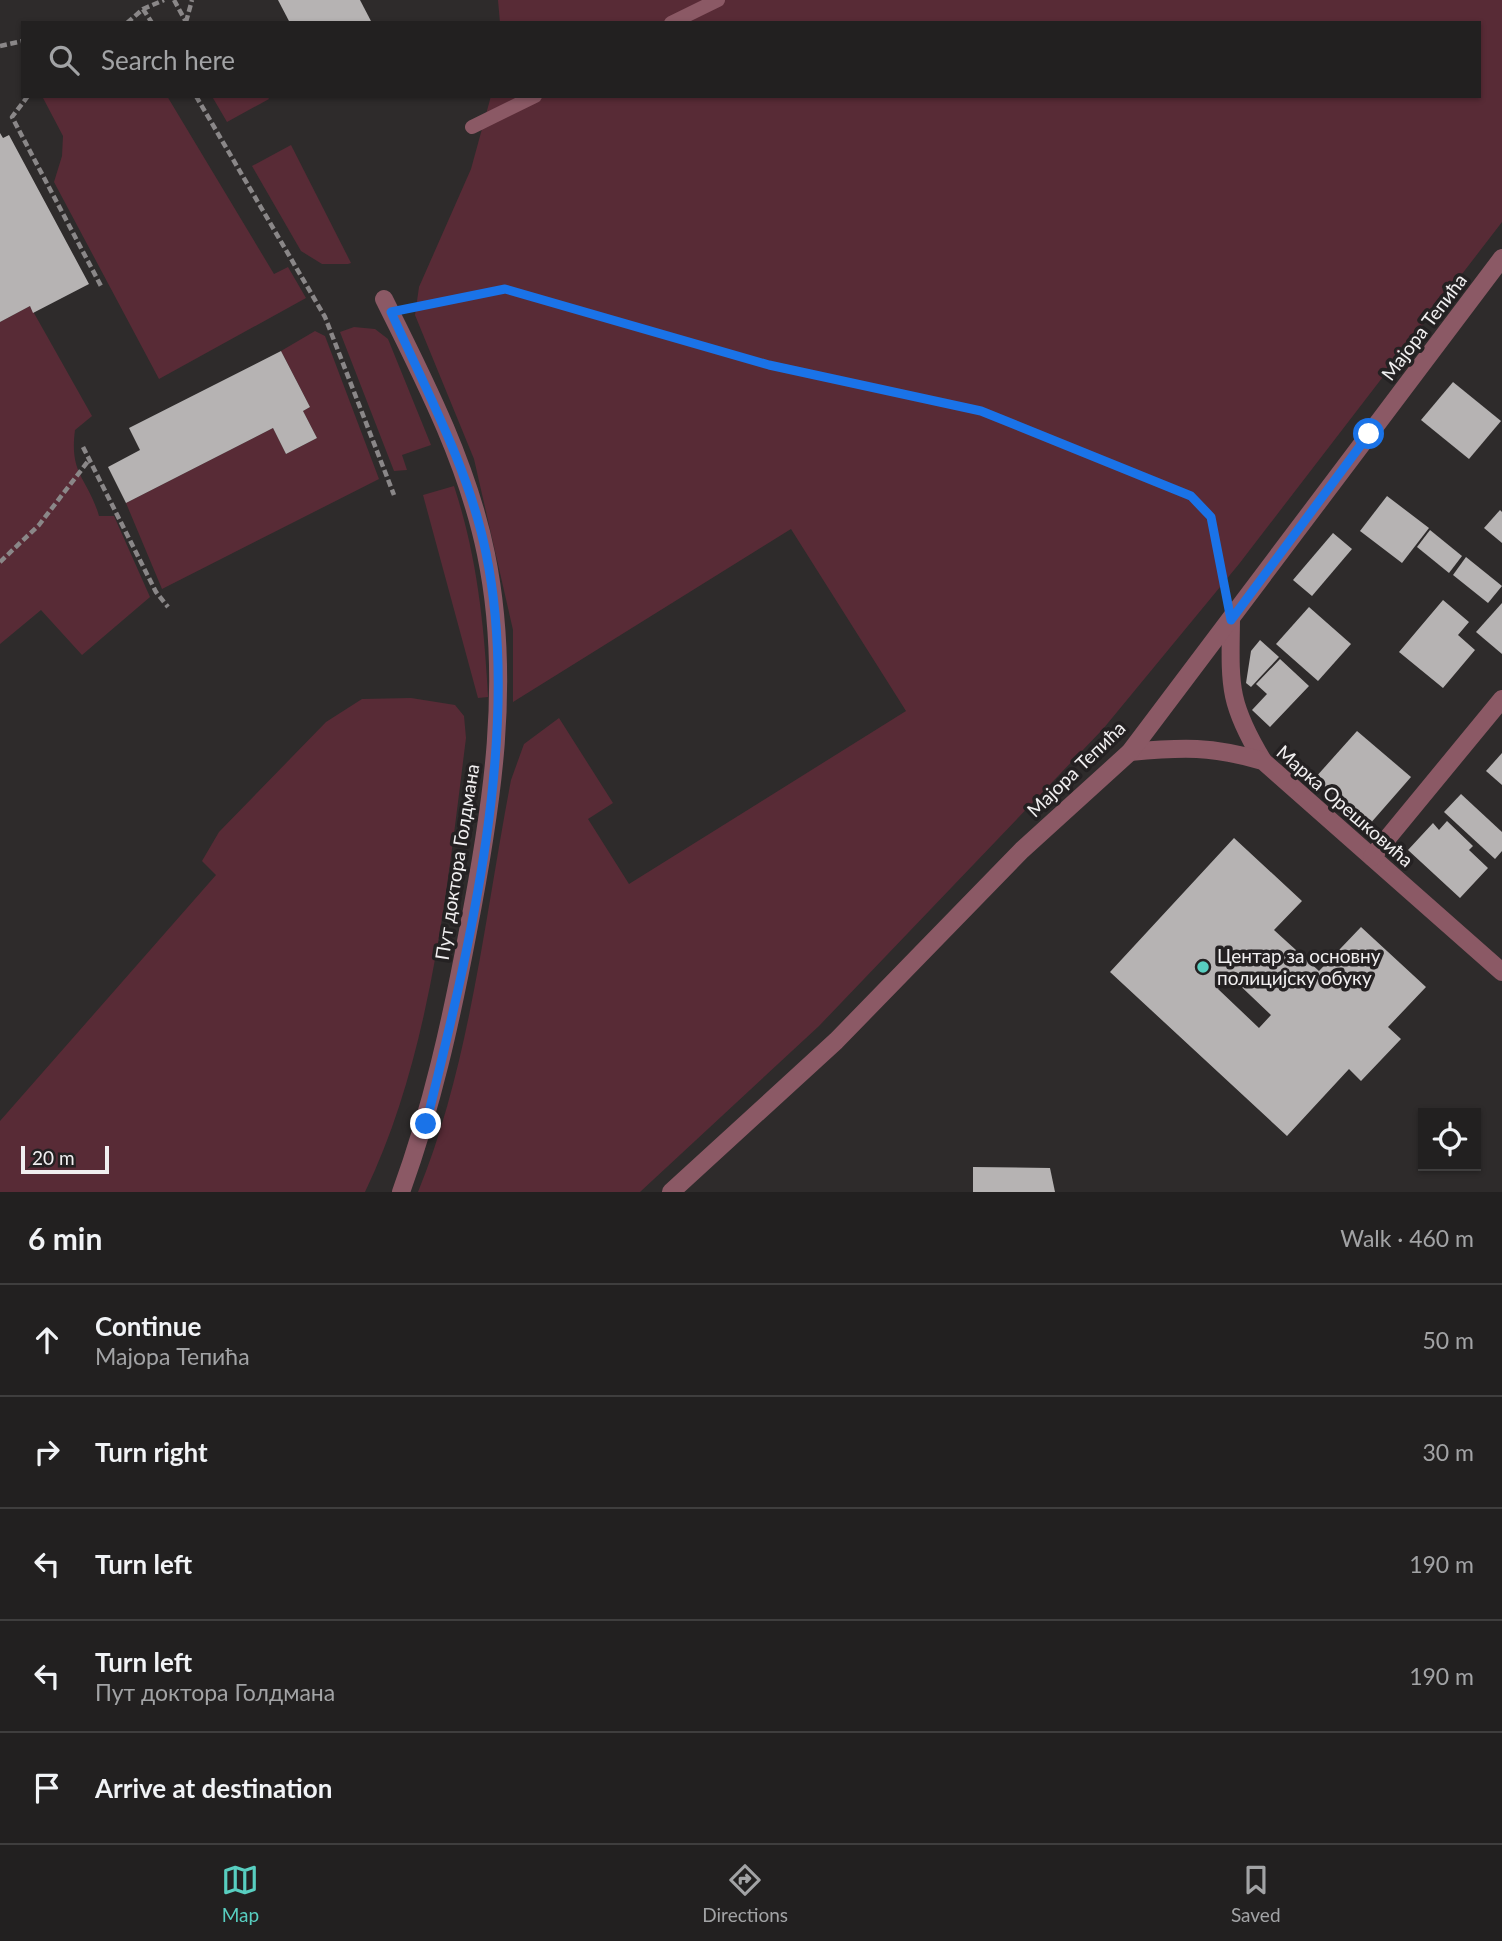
<!DOCTYPE html>
<meta charset="utf-8">
<style>
:root{--surface:#222020;--page:#2a2829;--text:#f1f3f6;--muted:#a2a3a5;--line:#3f3e3e;--accent:#58cec0}
body{margin:0;font-family:Lato,sans-serif;background:var(--page);color:var(--text)}
.controls{position:absolute;right:21px;bottom:21px;display:grid;overflow:hidden;border-radius:0px;box-shadow:0 2px 5px #0004}
.controls button{width:63px;height:63px;display:grid;place-items:center;padding:0;border:0;border-bottom:2px solid var(--line);background:var(--surface);color:var(--text);font:35px sans-serif}
.scale{position:absolute;left:21px;bottom:18px;width:88px;box-sizing:border-box;padding-left:7px;border:4px solid #f1eff0;border-top:0;font-size:19px;line-height:24px;white-space:nowrap;color:#f1eff0;-webkit-text-stroke:5px #242122;paint-order:stroke}
.stop{position:absolute;width:21px;height:21px;margin:-16px;border:5px solid #1a73e8;border-radius:50%;background:#fff}
.stop.end{background:#1a73e8;border-color:#fff;box-shadow:0 2px 7px #0008}
.list{margin:0;padding:0;list-style:none}
h2{display:flex;justify-content:space-between;align-items:center;height:91px;margin:0;padding:0 28px;font-size:30px}
h2 small{font-size:23px;font-weight:400;color:var(--muted)}
.list li{display:grid;grid-template-columns:46px 1fr auto;gap:21px;align-items:center;box-sizing:border-box;height:112px;padding:0 28px;border-top:2px solid var(--line)}
.list b{display:block;font-size:26px;white-space:nowrap}
.list p{margin:0;font-size:23px;white-space:nowrap;color:var(--muted)}
.list em{font-size:23px;font-style:normal;color:var(--muted)}
.icon{flex:none;width:38px;height:38px;fill:none;stroke:currentColor;stroke-width:2;stroke-linecap:round;stroke-linejoin:round}
.map{position:relative;flex:none;width:1502px;height:1192px;overflow:hidden}
.search{position:absolute;background:var(--surface);box-shadow:0 2px 5px #0004;left:21px;right:21px;top:21px;height:77px;display:flex;align-items:center;gap:18px;box-sizing:border-box;padding:0 24px;border-radius:0px;color:var(--muted);font-size:26px}
.sheet{height:651px;background:var(--surface)}
nav{display:flex;justify-content:space-around;align-items:center;box-sizing:border-box;height:98px;border-top:2px solid var(--line);background:var(--surface);font-size:19px;color:var(--muted)}
nav a{display:grid;justify-items:center;gap:4px}
nav .on{color:var(--accent)}
.map>svg:first-child{display:block}
.green{fill:#582b36}
.building{fill:#b6b3b3;fill-rule:evenodd}
.lines{fill:none;stroke-linecap:round;stroke-linejoin:round}
.path{stroke:#8a8788;stroke-width:4.5;stroke-dasharray:7 3.5;stroke-linecap:butt}
.lane{stroke:#8b5965;stroke-width:14}
.street{stroke:#8b5965;stroke-width:18}
.route{stroke:#1a73e8;stroke-width:9}
.poi-dot{fill:#58cec0;stroke:#242122;stroke-width:2.5}
.labels{text-anchor:middle;stroke-width:7;stroke-linejoin:round;paint-order:stroke}
.street-label{font-size:19px;fill:#f1eff0;stroke:#242122}
.poi-label{font-size:19px;fill:#f1eff0;stroke:#242122;text-anchor:start}
</style>
<div class="map">
<svg width="1502" height="1192" viewBox="0 0 1502 1192">
<rect width="100%" height="100%" fill="#2e2b2b"/>
<!-- green -->
<g class="green">
<path d="M498 0H1502V222L1239 564 1103 729 819 1026 640 1192H418C470 1065 485 915 511 780L524 744 559 718 613 803 588 819 629 884 906 711 791 529 513 702V630L474 459 415 315 419 287 471 169 491 96H1479V23H500Z"/>
<path d="M42 96H167L274 274 288 267 306 298 159 379 54 182 62 156 63 136Z"/>
<path d="M216 96H267L269 99 227 122 213 98Z"/>
<path d="M291 145 351 263 348 264H322L301 251 252 166Z"/>
<path d="M30 306 92 416 75 430C69 475 88 478 99 516H114L150 597 82 655 41 610 0 644V322Z"/>
<path d="M354 327 375 329 388 339 431 445 402 455 407 470 394 471 340 332Z"/>
<path d="M315 331 325 336 379 479 162 589 126 503 273 428 286 454 317 438 303 411 310 407 281 351Z"/>
<path d="M454 486C477 556 484 624 488 697L478 698 423 495Z"/>
<path d="M411 698 455 705 464 716 466 738C447 888 431 1055 365 1192H0V1121L216 875 202 861 219 832 326 722 362 699Z"/>
</g>
<!-- building -->
<g class="building">
<path d="M278 0H360L372 23H290Z"/>
<path d="M0 133 3 138 9 135 89 284 33 313 30 306 0 322Z"/>
<path d="M281 351 310 407 303 411 317 438 286 454 273 428 126 503 108 467 140 450 129 428Z"/>
<path d="M1453 382 1501 421 1469 459 1421 420Z"/>
<path d="M1387 496 1429 528 1402 563 1360 531Z"/>
<path d="M1500 510 1502 512V543L1484 528Z"/>
<path d="M1430 530 1462 556 1449 573 1417 547Z"/>
<path d="M1333 533 1352 549 1312 596 1293 580Z"/>
<path d="M1466 557 1502 586 1488 603 1453 575Z"/>
<path d="M1443 600 1469 622 1458 635 1475 650 1443 688 1399 652Z"/>
<path d="M1502 603V654L1476 632Z"/>
<path d="M1309 607 1351 644 1318 681 1276 644Z"/>
<path d="M1260 640 1279 657 1251 687 1246 683 1251 651Z"/>
<path d="M1280 659 1309 686 1270 727 1252 710 1267 694 1256 684Z"/>
<path d="M1357 731 1411 777 1369 825 1315 778Z"/>
<path d="M1502 753V785L1486 771Z"/>
<path d="M1461 794 1502 832V851L1495 859 1444 812Z"/>
<path d="M1447 821 1473 846 1469 850 1488 868 1460 898 1408 850 1433 823 1439 830Z"/>
<path d="M1234 838 1302 901 1274 930 1319 971 1361 927 1426 987 1388 1027 1401 1039 1361 1081 1349 1069 1287 1136 1110 972ZM1230 976 1271 1015 1259 1028 1218 989Z"/>
<path d="M973 1167 1050 1168 1055 1192H973Z"/>
</g>
<g class="lines">
<!-- path -->
<g class="path">
<path d="M174 0 186 22"/>
<path d="M143 9 152 23"/>
<path d="M186 22 192 0"/>
<path d="M127 23 143 9 164 0"/>
<path d="M0 46 23 41"/>
<path d="M28 96 12 117 101 286"/>
<path d="M196 96 325 317 394 495"/>
<path d="M412 308 505 290 769 365 981 411 1191 496 1211 517 1225 589"/>
<path d="M83 447 156 592 168 607"/>
<path d="M0 562 39 525 89 460"/>
</g>
<!-- lane -->
<g class="lane">
<path d="M671 23 718 0"/>
<path d="M472 127 535 96"/>
</g>
<!-- street -->
<g class="street">
<path d="M384 299C424 379 468 465 486 554 512 680 492 807 468 931 451 1021 432 1107 401 1192"/>
<path d="M1231 620C1230 686 1228 703 1263 761"/>
<path d="M1130 752C1183 747 1211 746 1263 761L1502 972"/>
<path d="M1372 857 1502 699"/>
<path d="M671 1192 836 1041 1022 850 1130 752 1502 258"/>
</g>
</g>
<g class="lines">
<!-- route -->
<path class="route" d="M426 1124C469 950 523 732 486 553 469 469 426 390 391 312L505 289 769 365 981 411 1191 496 1211 517 1231 620 1369 434"/>
</g>
<!-- markers -->
<circle class="poi-dot" cx="1203" cy="967" r="7"/>
<g class="labels">
<!-- street labels -->
<g class="street-label">
<text transform="translate(1424 327) rotate(-53)" y="7">Мајора Тепића</text>
<text transform="translate(1076 769) rotate(-44)" y="7">Мајора Тепића</text>
<text transform="translate(1345 806) rotate(41)" y="7">Марка Орешковића</text>
<text transform="translate(457 862) rotate(-81)" y="7">Пут доктора Голдмана</text>
</g>
<!-- poi labels -->
<g class="poi-label">
<text x="1217" y="963">Центар за основну<tspan x="1217" dy="22">полицијску обуку</tspan></text>
</g>
</g>
</svg>
<div class="controls">
<button><svg class="icon" aria-label="locate" viewBox="0 0 24 24"><circle cx="12" cy="12" r="6"/><path d="M12 2v4M12 18v4M2 12h4M18 12h4"/></svg></button>
</div>
<div class="scale">20 m</div>
<div class="stop" style="left:1369px;top:434px"></div>
<div class="stop end" style="left:426px;top:1124px"></div>
<div class="search"><svg class="icon" aria-label="search" viewBox="0 0 24 24"><circle cx="10" cy="10" r="6"/><path d="M15 15l6 6"/></svg>Search here</div>
</div>
<section class="sheet">
<h2>6 min<small>Walk · 460 m</small></h2>
<ul class="list">
<li><svg class="icon" aria-label="ahead" viewBox="0 0 24 24"><path d="M12 20V5M6 11l6-6 6 6"/></svg><div><b>Continue</b><p>Мајора Тепића</p></div><em>50 m</em></li>
<li><svg class="icon" aria-label="right" viewBox="0 0 24 24"><path d="M7 20v-9h11M14 6l5 5-5 5"/></svg><div><b>Turn right</b></div><em>30 m</em></li>
<li><svg class="icon" aria-label="left" viewBox="0 0 24 24"><path d="M17 20v-9H6M10 6l-5 5 5 5"/></svg><div><b>Turn left</b></div><em>190 m</em></li>
<li><svg class="icon" aria-label="left" viewBox="0 0 24 24"><path d="M17 20v-9H6M10 6l-5 5 5 5"/></svg><div><b>Turn left</b><p>Пут доктора Голдмана</p></div><em>190 m</em></li>
<li><svg class="icon" aria-label="arrive" viewBox="0 0 24 24"><path d="M6 21V4h12l-3 4 3 4H6"/></svg><div><b>Arrive at destination</b></div></li>
</ul>
</section>
<nav>
<a class="on"><svg class="icon" aria-label="map" viewBox="0 0 24 24"><path d="M3 6l6-2 6 2 6-2v14l-6 2-6-2-6 2zM9 4v14M15 6v14"/></svg>Map</a>
<a><svg class="icon" aria-label="directions" viewBox="0 0 24 24"><path d="M12 3l9 9-9 9-9-9zM9 14v-3h6M13 9l2 2-2 2"/></svg>Directions</a>
<a><svg class="icon" aria-label="saved" viewBox="0 0 24 24"><path d="M7 4h10v16l-5-4-5 4z"/></svg>Saved</a>
</nav>
